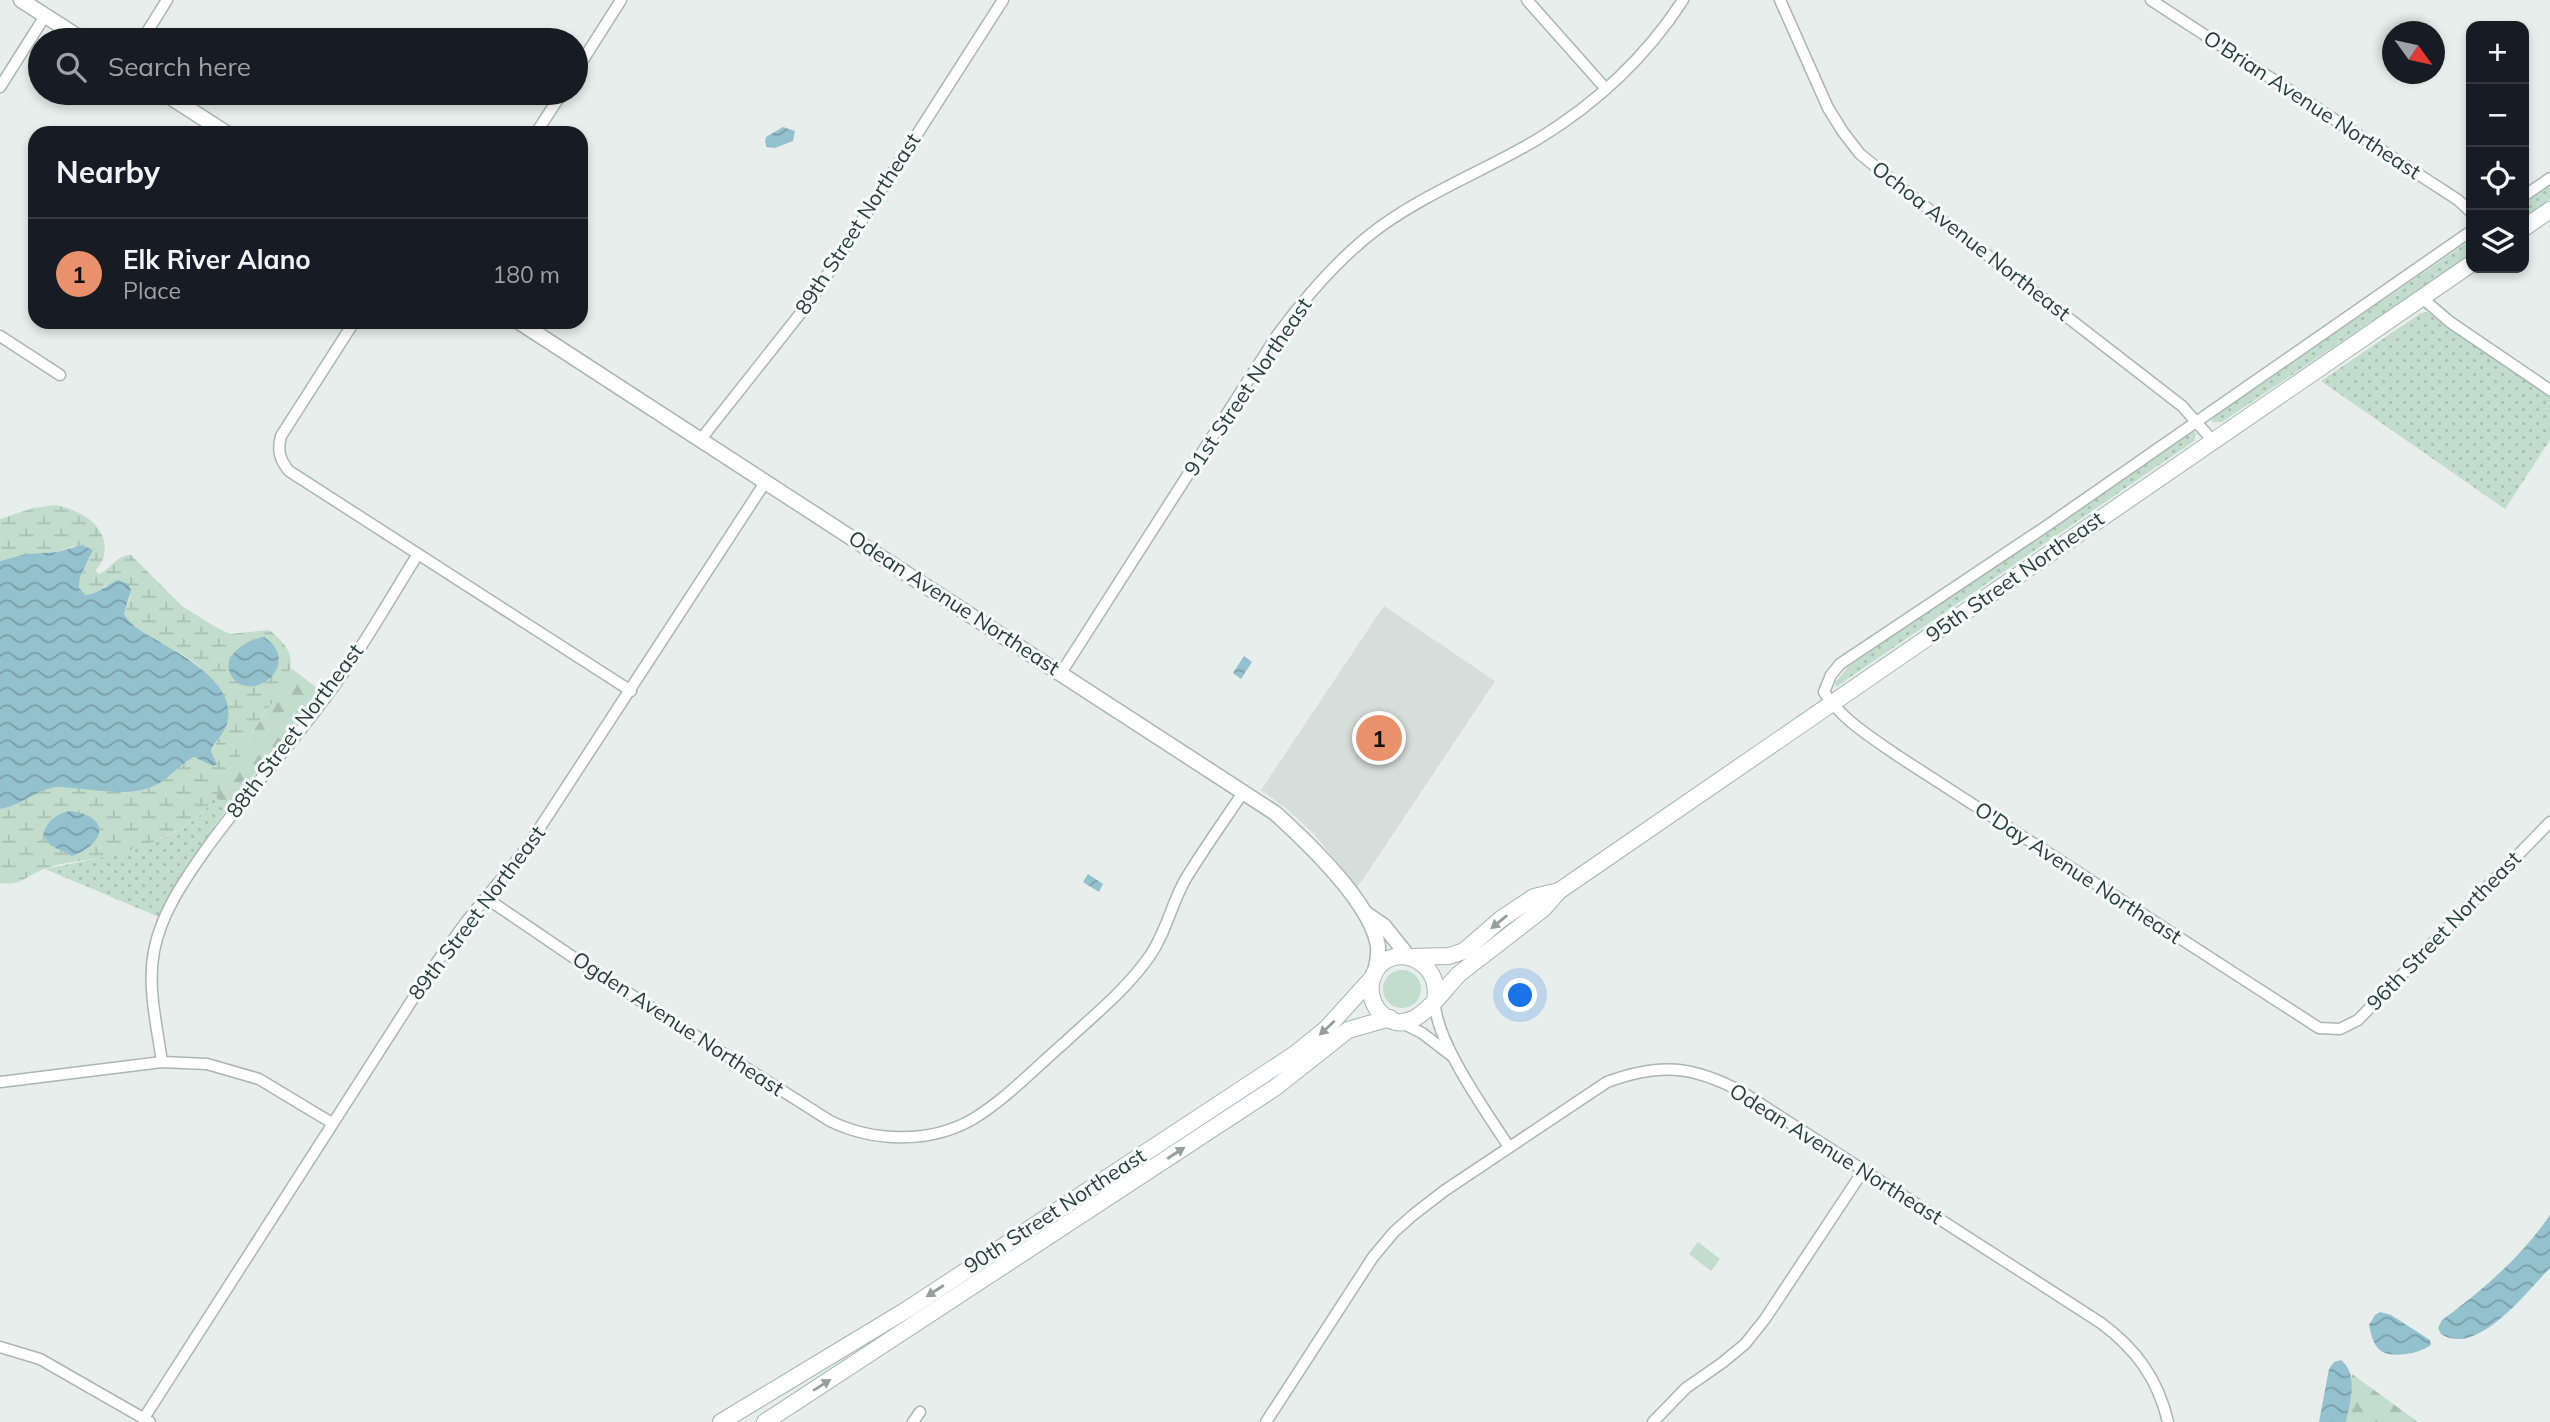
<!DOCTYPE html>
<meta charset="utf-8">
<style>
:root{--surface:#171b24;--page:#242831;--text:#f1f3f6;--muted:#9ea1a6;--line:#363941;--accent:#e8916b}
body{margin:0;font-family:Mulish,sans-serif;background:var(--page);color:var(--text)}
.controls{position:absolute;right:21px;top:21px;display:grid;overflow:hidden;border-radius:14px;box-shadow:0 4px 10px #0003}
.controls button{width:63px;height:63px;display:grid;place-items:center;padding:0;border:0;border-bottom:2px solid var(--line);background:var(--surface);color:var(--text);font:35px sans-serif}
.compass{position:absolute;left:2382px;top:21px;width:63px;height:63px;border-radius:50%;background:var(--surface);box-shadow:0 4px 10px #0003;rotate:123deg}
.you{position:absolute;left:1521px;top:996px;width:24px;height:24px;margin:-18px;border:5px solid #fff;border-radius:50%;background:#1a73e8;box-shadow:0 0 0 10px #1a73e833}
.badge{display:grid;place-items:center;width:46px;height:46px;border-radius:50%;background:var(--accent);color:#111;font-size:23px;font-weight:700}
.pin{position:absolute;translate:-50% -50%;border:4px solid #fff;box-shadow:0 2px 7px #0006}
.list{margin:0;padding:0;list-style:none}
h2{display:flex;justify-content:space-between;align-items:center;height:91px;margin:0;padding:0 28px;font-size:30px}
h2 small{font-size:23px;font-weight:400;color:var(--muted)}
.list li{display:grid;grid-template-columns:46px 1fr auto;gap:21px;align-items:center;box-sizing:border-box;height:112px;padding:0 28px;border-top:2px solid var(--line)}
.list b{display:block;font-size:26px;white-space:nowrap}
.list p{margin:0;font-size:23px;white-space:nowrap;color:var(--muted)}
.list em{font-size:23px;font-style:normal;color:var(--muted)}
.icon{flex:none;width:38px;height:38px;fill:none;stroke:currentColor;stroke-width:2;stroke-linecap:round;stroke-linejoin:round}
.map{position:relative;flex:none;width:2550px;height:1422px;overflow:hidden}
.search{position:absolute;background:var(--surface);box-shadow:0 4px 10px #0003;left:28px;top:28px;width:560px;height:77px;display:flex;align-items:center;gap:18px;box-sizing:border-box;padding:0 24px;border-radius:38px;color:var(--muted);font-size:26px}
.panel{position:absolute;background:var(--surface);box-shadow:0 4px 10px #0003;left:28px;top:126px;width:560px;height:203px;border-radius:21px}
.map>svg:first-child{display:block}
.built{fill:#d5deda}
.grass{fill:url(#grass-dots)}
.forest{fill:url(#forest-firs)}
.wetland{fill:url(#wetland-marsh)}
.garden{fill:#c2ddcb}
.water{fill:url(#water-waves)}
.lines{fill:none;stroke-linecap:round;stroke-linejoin:round}
.minor-casing{stroke:#a9b6b2;stroke-width:13}
.tertiary-casing{stroke:#a9b6b2;stroke-width:17}
.secondary-casing{stroke:#a3b6b0;stroke-width:18}
.minor{stroke:#fff;stroke-width:10}
.tertiary{stroke:#fff;stroke-width:14}
.secondary{stroke:#fff;stroke-width:16}
.oneway{fill:#929f9c}
.labels{text-anchor:middle;stroke-width:6;stroke-linejoin:round;paint-order:stroke}
.street-label{font-size:21px;fill:#263f3a;stroke:#f7fbf9}
</style>
<div class="map">
<svg width="2550" height="1422" viewBox="0 0 2550 1422">
<defs>
<pattern id="grass-dots" width="8" height="8" patternUnits="userSpaceOnUse" patternTransform="scale(1.75)"><rect width="8" height="8" fill="#c2ddcb"/><path d="M2 2h.1M6 6h.1" fill="none" stroke="#a7bfaf" stroke-width="1.8" stroke-linecap="round"/></pattern>
<pattern id="forest-firs" width="22" height="20" patternUnits="userSpaceOnUse" patternTransform="scale(1.75)"><rect width="22" height="20" fill="#c2ddcb"/><path d="M5 1l3.5 6h-7zM16 11l3.5 6h-7z" fill="#a7bfaf"/></pattern>
<pattern id="wetland-marsh" width="20" height="14" patternUnits="userSpaceOnUse" patternTransform="scale(1.75)"><rect width="20" height="14" fill="#c2ddcb"/><path d="M1 5h8M5 5V1M11 12h8M15 12V8" fill="none" stroke="#a7bfaf"/></pattern>
<pattern id="water-waves" width="16" height="10" patternUnits="userSpaceOnUse" patternTransform="scale(1.75)"><rect width="16" height="10" fill="#94c1ce"/><path d="M0 5q4-4 8 0t8 0" fill="none" stroke="#799ea8"/></pattern>
</defs>
<rect width="100%" height="100%" fill="#e7eeeb"/>
<!-- built -->
<path class="built" d="M1384 606 1495 681 1357 888 1349 876 1314 834 1286 808 1261 790Z"/>
<!-- grass -->
<g class="grass">
<path d="M2550 186V199L2524 218V204Z"/>
<path d="M2471 240V254L2222 422H2211L2214 416Z"/>
<path d="M2427 312 2550 397V440L2505 509 2321 381 2421 313Z"/>
<path d="M2190 431 2196 433 2194 441 1836 687 1835 683 1848 667Z"/>
<path d="M215 796 224 806H229L194 856 159 917 45 869C93 859 159 849 198 817 205 812 210 803 215 796Z"/>
</g>
<!-- forest -->
<g class="forest">
<path d="M291 668 321 691 229 806H224L215 796C231 776 241 752 254 730 267 709 281 691 291 668Z"/>
<path d="M2352 1374 2418 1422H2346Z"/>
</g>
<!-- wetland -->
<path class="wetland" d="M55 505C78 509 110 525 104 555 103 560 99 566 96 570L98 574C111 571 115 555 131 555L182 606 214 626 230 634 269 630C282 640 294 652 290 669 286 689 270 704 260 720 240 752 227 789 200 815 185 830 139 849 118 854 94 861 67 860 44 869 26 876 21 886 0 883V809C21 806 36 790 56 787 62 786 71 788 78 788 101 790 132 796 154 786 169 779 179 765 194 757L206 761 222 733C218 717 217 695 210 680 198 653 140 641 124 614L130 597 106 585 95 594 86 595 79 589 80 577 91 556 73 546 57 552 25 554 0 561V519L33 508Z"/>
<!-- garden -->
<g class="garden">
<circle cx="1402" cy="989" r="19"/>
<path d="M1698 1242 1720 1259 1711 1271 1689 1254Z"/>
</g>
<!-- water -->
<g class="water">
<path d="M783 127 795 131 793 141 775 148 767 147 765 142 766 137Z"/>
<path d="M82 545 93 550 80 577 79 588 86 595C98 594 106 585 118 580L128 584 131 590 124 614C133 629 149 635 163 644 188 658 234 685 228 719 227 729 218 739 212 748L211 752 217 764 213 766 194 757C179 765 169 779 154 786 130 797 98 790 72 788 67 788 60 786 56 787 36 790 21 806 0 809V561L25 554 57 552Z"/>
<path d="M264 637C304 664 252 705 232 677 218 656 248 639 264 637Z"/>
<path d="M1244 656 1252 662 1241 679 1233 673Z"/>
<path d="M70 811C110 816 107 843 72 856L50 845 43 835C47 821 55 814 70 811Z"/>
<path d="M1088 874 1103 884 1099 892 1083 882Z"/>
<path d="M2550 1215V1268C2527 1291 2477 1358 2441 1334L2438 1328 2442 1320C2482 1291 2522 1256 2550 1215Z"/>
<path d="M2380 1312 2391 1315 2430 1340 2431 1345C2420 1353 2393 1359 2381 1351 2373 1345 2371 1334 2369 1325L2375 1315Z"/>
<path d="M2341 1360C2359 1375 2350 1401 2346 1422H2319L2329 1369 2334 1362Z"/>
</g>
<g class="lines">
<!-- minor casing -->
<g class="minor-casing">
<g id="minor">
<path d="M1527 0 1606 89"/>
<path d="M1780 0 1828 108 1843 132 1860 154 1942 220 2182 406 2213 441"/>
<path d="M2151 0 2458 200 2471 212"/>
<path d="M142 40 167 0"/>
<path d="M576 71 621 0"/>
<path d="M0 87 45 16"/>
<path d="M536 133 562 93"/>
<path d="M2524 196 2550 178"/>
<path d="M2471 231 2045 527 1840 664 1831 675 1824 692C1842 720 1871 737 1898 756L2319 1028 2340 1029 2358 1020 2550 822"/>
<path d="M2422 298 2450 322 2550 390"/>
<path d="M0 336 60 375"/>
<path d="M701 439 811 300 1003 0"/>
<path d="M418 554 631 691"/>
<path d="M1061 673 1278 334C1307 295 1340 256 1380 227 1430 191 1486 170 1538 139 1597 103 1646 57 1683 0"/>
<path d="M486 898 589 968 830 1121C873 1142 930 1144 973 1119 1006 1099 1034 1069 1063 1044 1093 1016 1125 991 1149 957 1166 933 1171 905 1185 880 1203 850 1224 821 1244 791"/>
<path d="M1435 1000C1433 1038 1487 1113 1509 1147"/>
<path d="M1402 1023 1422 1033 1452 1056"/>
<path d="M162 1062C157 1026 147 987 154 951 161 914 183 882 204 852 242 798 287 750 326 697 360 652 388 602 418 554L289 471C280 460 277 451 281 436L354 322"/>
<path d="M0 1082 162 1062 207 1064 259 1079 332 1123"/>
<path d="M0 1347 40 1359 150 1422"/>
<path d="M144 1418 432 969 466 922 526 849 766 481"/>
<path d="M913 1422 920 1412"/>
<path d="M1266 1422 1373 1257 1394 1232 1413 1215 1444 1191 1607 1082C1659 1063 1692 1065 1742 1092L2101 1323C2136 1349 2158 1379 2168 1422"/>
<path d="M1653 1422 1686 1388 1722 1363 1745 1344 1765 1319 1863 1171"/>
</g>
</g>
<!-- tertiary casing -->
<g class="tertiary-casing">
<g id="tertiary">
<path d="M21 0 83 40"/>
<path d="M164 93 226 133"/>
<path d="M519 322 1275 813C1307 842 1371 902 1378 946 1379 955 1377 963 1375 972"/>
<path d="M1365 913 1384 926 1408 956"/>
</g>
</g>
<!-- secondary casing -->
<g class="secondary-casing">
<g id="secondary">
<path d="M2524 228 2550 210"/>
<path d="M1410 957 1449 956 1464 951 1501 919 1534 897 1559 891"/>
<path d="M1435 1000C1443 957 1385 938 1372 979 1369 989 1371 1001 1378 1010 1409 1046 1440 993 1459 974L1543 909 1559 891 2471 264"/>
<path d="M721 1422 908 1309 1295 1054 1326 1029 1373 977"/>
<path d="M765 1422 1276 1087 1348 1030 1390 1018"/>
</g>
</g>
<!-- minor -->
<use href="#minor" class="minor"/>
<!-- tertiary -->
<use href="#tertiary" class="tertiary"/>
<!-- secondary -->
<use href="#secondary" class="secondary"/>
</g>
<!-- one-way arrows -->
<defs><path id="oneway-solid" d="M-6-.8H1V-3.2L6.5 0L1 3.2V.8H-6Z" transform="scale(1.75)"/></defs>
<g class="oneway">
<use href="#oneway-solid" transform="translate(1499 922) rotate(141)"/>
<use href="#oneway-solid" transform="translate(1327 1028) rotate(137)"/>
<use href="#oneway-solid" transform="translate(1176 1153) rotate(-33)"/>
<use href="#oneway-solid" transform="translate(935 1291) rotate(147)"/>
<use href="#oneway-solid" transform="translate(822 1385) rotate(-32)"/>
</g>
<g class="labels">
<!-- street labels -->
<g class="street-label">
<text transform="translate(2312 105) rotate(33)" y="7">O'Brian Avenue Northeast</text>
<text transform="translate(858 224) rotate(-57)" y="7">89th Street Northeast</text>
<text transform="translate(1971 241) rotate(38)" y="7">Ochoa Avenue Northeast</text>
<text transform="translate(1248 387) rotate(-56)" y="7">91st Street Northeast</text>
<text transform="translate(2015 577) rotate(-35)" y="7">95th Street Northeast</text>
<text transform="translate(954 603) rotate(33)" y="7">Odean Avenue Northeast</text>
<text transform="translate(295 731) rotate(-53)" y="7">88th Street Northeast</text>
<text transform="translate(2078 873) rotate(33)" y="7">O'Day Avenue Northeast</text>
<text transform="translate(477 913) rotate(-53)" y="7">89th Street Northeast</text>
<text transform="translate(2444 931) rotate(-46)" y="7">96th Street Northeast</text>
<text transform="translate(678 1024) rotate(33)" y="7">Ogden Avenue Northeast</text>
<text transform="translate(1836 1154) rotate(32)" y="7">Odean Avenue Northeast</text>
<text transform="translate(1055 1211) rotate(-33)" y="7">90th Street Northeast</text>
</g>
</g>
</svg>
<div class="controls">
<button>+</button>
<button>−</button>
<button><svg class="icon" aria-label="locate" viewBox="0 0 24 24"><circle cx="12" cy="12" r="6"/><path d="M12 2v4M12 18v4M2 12h4M18 12h4"/></svg></button>
<button><svg class="icon" aria-label="layers" viewBox="0 0 24 24"><path d="M12 4l9 5-9 5-9-5zM3 14l9 5 9-5"/></svg></button>
</div>
<svg class="compass" viewBox="-18 -18 36 36"><path d="M0-13l5 13h-10z" fill="#e53935"/><path d="M0 13l5-13h-10z" fill="#9ea1a6"/></svg>
<div class="you"></div>
<div class="pin badge" style="left:1379px;top:738px">1</div>
<div class="search"><svg class="icon" aria-label="search" viewBox="0 0 24 24"><circle cx="10" cy="10" r="6"/><path d="M15 15l6 6"/></svg>Search here</div>
<section class="panel">
<h2>Nearby<small></small></h2>
<ul class="list">
<li><span class="badge">1</span><div><b>Elk River Alano</b><p>Place</p></div><em>180 m</em></li>
</ul>
</section>
</div>
